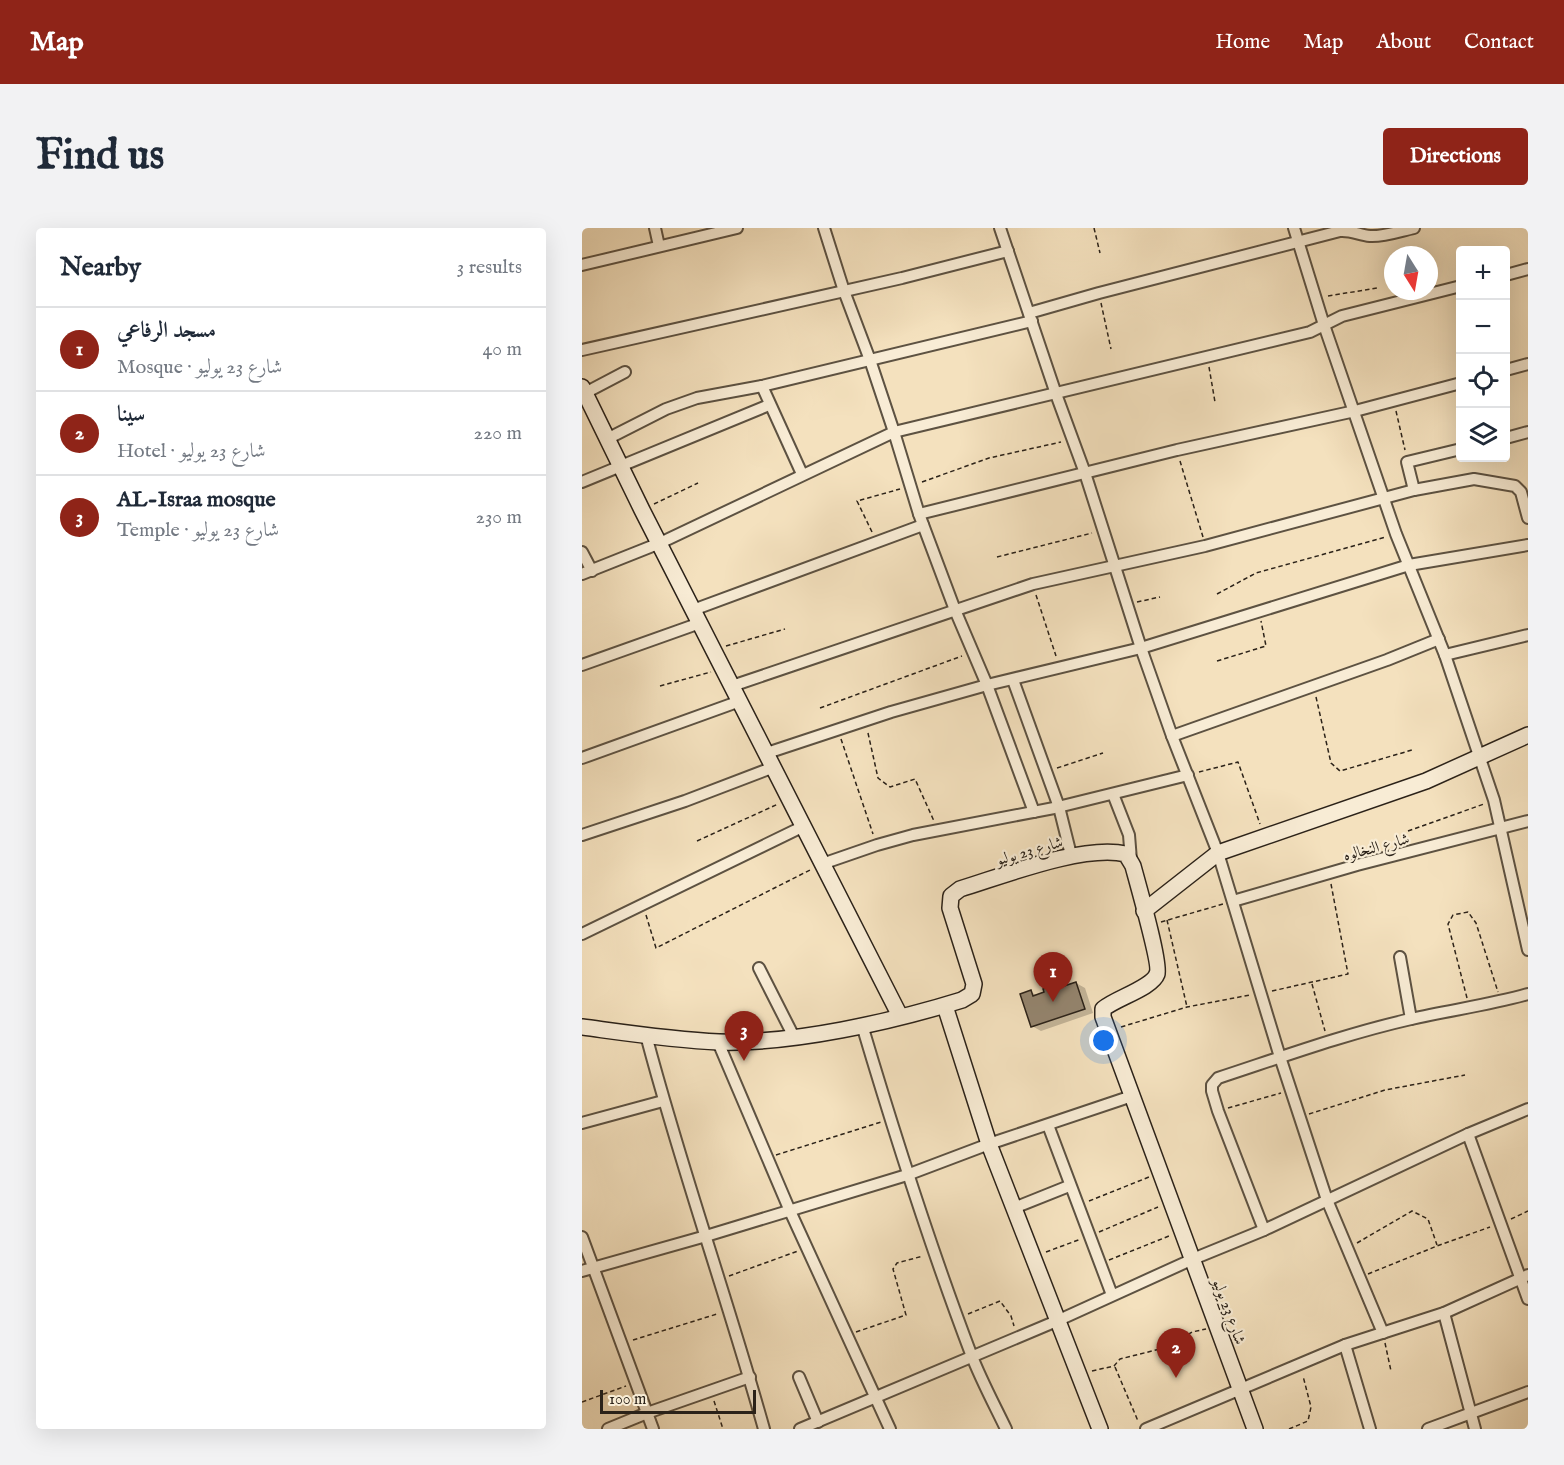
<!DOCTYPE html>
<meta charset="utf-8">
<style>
:root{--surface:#fff;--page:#f2f2f3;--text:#1f2937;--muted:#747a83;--line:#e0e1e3;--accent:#8f2418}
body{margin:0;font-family:"IM FELL English",Amiri,serif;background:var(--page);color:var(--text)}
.controls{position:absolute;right:18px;top:18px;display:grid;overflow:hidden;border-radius:6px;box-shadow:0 6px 24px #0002}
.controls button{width:54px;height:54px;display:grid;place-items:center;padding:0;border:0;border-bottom:2px solid var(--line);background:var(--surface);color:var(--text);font:30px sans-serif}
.compass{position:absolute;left:802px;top:18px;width:54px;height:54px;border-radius:50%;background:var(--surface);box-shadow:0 6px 24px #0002;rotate:169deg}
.scale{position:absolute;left:18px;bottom:15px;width:156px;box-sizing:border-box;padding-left:6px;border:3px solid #2b2219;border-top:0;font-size:16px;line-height:21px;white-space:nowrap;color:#2b2219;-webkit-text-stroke:4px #f8ecd5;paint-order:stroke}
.you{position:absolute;left:522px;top:813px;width:21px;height:21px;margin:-15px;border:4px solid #fff;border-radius:50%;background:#1a73e8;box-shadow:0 0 0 9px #1a73e833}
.badge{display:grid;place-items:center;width:39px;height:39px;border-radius:50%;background:var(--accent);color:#fff;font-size:20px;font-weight:700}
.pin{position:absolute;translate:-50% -50px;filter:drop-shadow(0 2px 3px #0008)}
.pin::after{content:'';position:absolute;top:32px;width:21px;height:18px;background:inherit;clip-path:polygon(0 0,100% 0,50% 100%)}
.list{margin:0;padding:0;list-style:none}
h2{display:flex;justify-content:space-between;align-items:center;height:78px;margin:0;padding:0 24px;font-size:26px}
h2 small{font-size:20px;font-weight:400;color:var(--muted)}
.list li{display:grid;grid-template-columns:39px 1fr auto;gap:18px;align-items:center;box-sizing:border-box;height:84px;padding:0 24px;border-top:2px solid var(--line)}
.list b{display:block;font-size:22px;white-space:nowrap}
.list p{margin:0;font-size:20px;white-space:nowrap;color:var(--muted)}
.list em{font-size:20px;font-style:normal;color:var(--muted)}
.icon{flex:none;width:33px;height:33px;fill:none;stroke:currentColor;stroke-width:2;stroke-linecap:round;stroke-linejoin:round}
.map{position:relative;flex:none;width:946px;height:1201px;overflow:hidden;border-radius:6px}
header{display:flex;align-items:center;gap:36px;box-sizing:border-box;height:84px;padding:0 30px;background:var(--accent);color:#fff}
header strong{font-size:28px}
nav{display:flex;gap:33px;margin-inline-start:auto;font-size:21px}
.intro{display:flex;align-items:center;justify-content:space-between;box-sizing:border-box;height:144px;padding:0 36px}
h1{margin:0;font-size:42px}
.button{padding:15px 27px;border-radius:6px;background:var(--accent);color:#fff;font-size:21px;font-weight:700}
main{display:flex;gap:36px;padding:0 36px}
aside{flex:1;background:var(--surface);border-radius:6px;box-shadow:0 6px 24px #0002}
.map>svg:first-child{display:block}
.shadow{fill:#0003}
.building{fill:#94856f;stroke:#2b2219;stroke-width:1.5}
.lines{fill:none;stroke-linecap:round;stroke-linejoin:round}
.street-casing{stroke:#5d5242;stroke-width:14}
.secondary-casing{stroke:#2b2219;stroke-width:18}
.path{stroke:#2b2219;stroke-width:1.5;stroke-dasharray:4.5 3;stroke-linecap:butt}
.street{stroke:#f8ecd5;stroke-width:10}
.secondary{stroke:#f8ecd5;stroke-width:15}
.labels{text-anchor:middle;stroke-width:4.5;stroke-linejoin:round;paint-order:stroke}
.street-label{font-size:16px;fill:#2b2219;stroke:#f8ecd5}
</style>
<header>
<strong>Map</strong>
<nav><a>Home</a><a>Map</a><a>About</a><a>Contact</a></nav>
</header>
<div class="intro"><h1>Find us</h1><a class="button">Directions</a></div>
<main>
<aside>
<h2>Nearby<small>3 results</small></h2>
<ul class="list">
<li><span class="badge">1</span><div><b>مسجد الرفاعي</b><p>Mosque · شارع 23 يوليو</p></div><em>40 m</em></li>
<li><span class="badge">2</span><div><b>سينا</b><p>Hotel · شارع 23 يوليو</p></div><em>220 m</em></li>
<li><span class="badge">3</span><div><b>AL-Israa mosque</b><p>Temple · شارع 23 يوليو</p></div><em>230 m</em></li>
</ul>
</aside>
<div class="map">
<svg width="946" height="1201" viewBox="0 0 946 1201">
<rect width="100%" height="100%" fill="#f4e1be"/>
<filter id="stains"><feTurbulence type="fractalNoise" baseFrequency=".00333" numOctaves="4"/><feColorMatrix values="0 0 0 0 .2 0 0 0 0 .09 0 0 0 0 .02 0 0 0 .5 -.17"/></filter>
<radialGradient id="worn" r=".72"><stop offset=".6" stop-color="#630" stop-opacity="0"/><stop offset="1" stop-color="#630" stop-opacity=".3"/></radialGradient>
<!-- shadow -->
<path class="shadow" d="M494 755 503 760 511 785 459 803 450 798 449 764 456 768 464 765 471 759 476 762Z"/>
<!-- building -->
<path class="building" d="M494 754 503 781 449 799 438 766 449 762 451 768 462 764 461 761 471 757 473 761Z"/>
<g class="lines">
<!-- street casing -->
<g class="street-casing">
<g id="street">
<path d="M73 0 77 18"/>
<path d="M242 0 262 63 288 132 312 204 337 286 373 382 405 457 452 584"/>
<path d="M418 0 474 166 503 245 559 420 590 508 636 625 698 829 745 972 801 1105"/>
<path d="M712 0 742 97 814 306 863 427 912 572 946 722"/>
<path d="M0 37 155 0"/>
<path d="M924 47 946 41"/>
<path d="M447 85 517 65 758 3C769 2 777 7 788 8 802 9 818 3 832 0"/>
<path d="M0 122 320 50 426 23"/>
<path d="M924 142 946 136"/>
<path d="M180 158 220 246"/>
<path d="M3 165 43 144"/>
<path d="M924 210 946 204"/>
<path d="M25 211 84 181 115 170 180 158 450 93"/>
<path d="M0 254 187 177"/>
<path d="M832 262 825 234 879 221"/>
<path d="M337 286 595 222 773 183 879 155"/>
<path d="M0 324 10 343"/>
<path d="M0 346 78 315 312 204 728 104 760 88 879 58"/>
<path d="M111 382 341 297"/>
<path d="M863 427 946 407"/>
<path d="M0 437 118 395"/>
<path d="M431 452 477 579 489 627"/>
<path d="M150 458 451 356 623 318 832 262 892 251 933 258 939 264 946 290"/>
<path d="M590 508 805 432 857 411"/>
<path d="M185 525 309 484 405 457 559 420 827 337 946 317"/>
<path d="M0 530 158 473"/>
<path d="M531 566 547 607 549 632"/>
<path d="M0 607 103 573 192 539"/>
<path d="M240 636 295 617 331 607 472 580 606 547"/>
<path d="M651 673 775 637 946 593"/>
<path d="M0 706 222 598"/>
<path d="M818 729 829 791"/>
<path d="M177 740 212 809"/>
<path d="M280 797C313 908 348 1018 389 1126 399 1152 412 1176 424 1201"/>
<path d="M64 807C99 940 145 1069 182 1201"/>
<path d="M136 814 208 983 308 1201"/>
<path d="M0 895 81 873"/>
<path d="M466 897 530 1067"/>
<path d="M886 906 946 1071"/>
<path d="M432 980 487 958"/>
<path d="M682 1002 636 883 630 863V857L636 850C700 829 763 806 829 791 868 782 908 777 946 766"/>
<path d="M0 1009 71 1201"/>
<path d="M0 1043 124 1008 325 947 407 916 550 868"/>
<path d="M862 1085 893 1201"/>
<path d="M763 1117 788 1201"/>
<path d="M217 1149 236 1194"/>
<path d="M26 1201 65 1185 168 1149"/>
<path d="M218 1201 477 1092 611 1031 682 1002 886 906 946 881"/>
<path d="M564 1201 763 1117 862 1085 946 1047"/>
<path d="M846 1201 946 1164"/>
</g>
</g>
<!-- secondary casing -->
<g class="secondary-casing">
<g id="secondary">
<path d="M0 159 60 282 318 788"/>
<path d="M562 683 636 625 844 553 946 507"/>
<path d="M363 778 407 916 518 1201"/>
<path d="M0 799C45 805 91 812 137 814 211 816 309 794 380 772L390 766 392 756 368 680 369 668 378 661C421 648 501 616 544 626 546 630 549 634 551 638 555 653 579 737 575 746 570 760 534 770 521 781V789L673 1201"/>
</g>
</g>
<!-- path -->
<g class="path">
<path d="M512 0 518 25"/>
<path d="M746 68 795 60"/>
<path d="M519 75 529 121"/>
<path d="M627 139 633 174"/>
<path d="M814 183 823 222"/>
<path d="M598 233 621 309"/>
<path d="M340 254 407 230 479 214"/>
<path d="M72 276 116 255"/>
<path d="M290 304 275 273 318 261"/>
<path d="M415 329 510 305"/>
<path d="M635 366 674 345 804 309"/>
<path d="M454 367 474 428"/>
<path d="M555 374 578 369"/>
<path d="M144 418 203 401"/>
<path d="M635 433 684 418 679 393"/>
<path d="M78 458 129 444"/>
<path d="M734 469 749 535 758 543 830 522"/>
<path d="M238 480 380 428"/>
<path d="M286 505 296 550 308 559 333 551 352 593"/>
<path d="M259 511 291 606"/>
<path d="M475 540 521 525"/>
<path d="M617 544 656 534 678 596"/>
<path d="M826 603 902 576"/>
<path d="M115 613 196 576"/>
<path d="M64 687 74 720 228 642"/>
<path d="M585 692 605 779"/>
<path d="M579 694 641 676"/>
<path d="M730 756 743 803"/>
<path d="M690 763 766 746 749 656"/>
<path d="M885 770 866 696 871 687 886 684 894 695 916 764"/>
<path d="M539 799 605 779 668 767"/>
<path d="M646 880 699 865"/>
<path d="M727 886 803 862 883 847"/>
<path d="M194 927 299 894"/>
<path d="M507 973 567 949"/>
<path d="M929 991 946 983"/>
<path d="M517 1004 576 979"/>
<path d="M775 1015 830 983 846 991 855 1017"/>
<path d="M464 1024 499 1011"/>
<path d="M527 1032 587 1008"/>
<path d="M786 1046 855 1018 908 999"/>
<path d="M147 1048 216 1023"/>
<path d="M386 1086 418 1073 429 1088 432 1098"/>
<path d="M274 1104 324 1087 311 1041 315 1035 341 1028"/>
<path d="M51 1112 135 1086"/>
<path d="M803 1115 809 1143"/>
<path d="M533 1139 556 1193"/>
<path d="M510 1143 532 1138 538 1131 586 1119 610 1104 624 1101"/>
<path d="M132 1173 141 1201"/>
<path d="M0 1174 44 1158"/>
<path d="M707 1201 726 1193 729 1179 721 1148"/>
</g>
<!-- street -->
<use href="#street" class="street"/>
<!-- secondary -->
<use href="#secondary" class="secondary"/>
</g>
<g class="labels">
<!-- street labels -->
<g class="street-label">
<text transform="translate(794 618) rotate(-15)" y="6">شارع النخالوه</text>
<text transform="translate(447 622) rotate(-16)" y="6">شارع 23 يوليو</text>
<text transform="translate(648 1083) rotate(70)" y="6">شارع 23 يوليو</text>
</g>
</g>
<rect width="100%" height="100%" filter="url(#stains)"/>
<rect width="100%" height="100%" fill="url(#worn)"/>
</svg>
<div class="controls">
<button>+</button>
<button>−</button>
<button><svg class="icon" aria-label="locate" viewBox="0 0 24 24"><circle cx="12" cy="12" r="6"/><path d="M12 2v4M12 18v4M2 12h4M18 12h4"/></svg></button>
<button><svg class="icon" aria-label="layers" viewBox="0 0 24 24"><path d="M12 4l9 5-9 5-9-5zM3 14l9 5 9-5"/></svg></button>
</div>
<svg class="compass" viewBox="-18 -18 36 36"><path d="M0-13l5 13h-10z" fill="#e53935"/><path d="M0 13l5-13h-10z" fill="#747a83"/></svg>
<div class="scale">100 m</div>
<div class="you"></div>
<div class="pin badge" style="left:471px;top:774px">1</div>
<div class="pin badge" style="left:594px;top:1150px">2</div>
<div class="pin badge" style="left:162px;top:833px">3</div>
</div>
</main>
